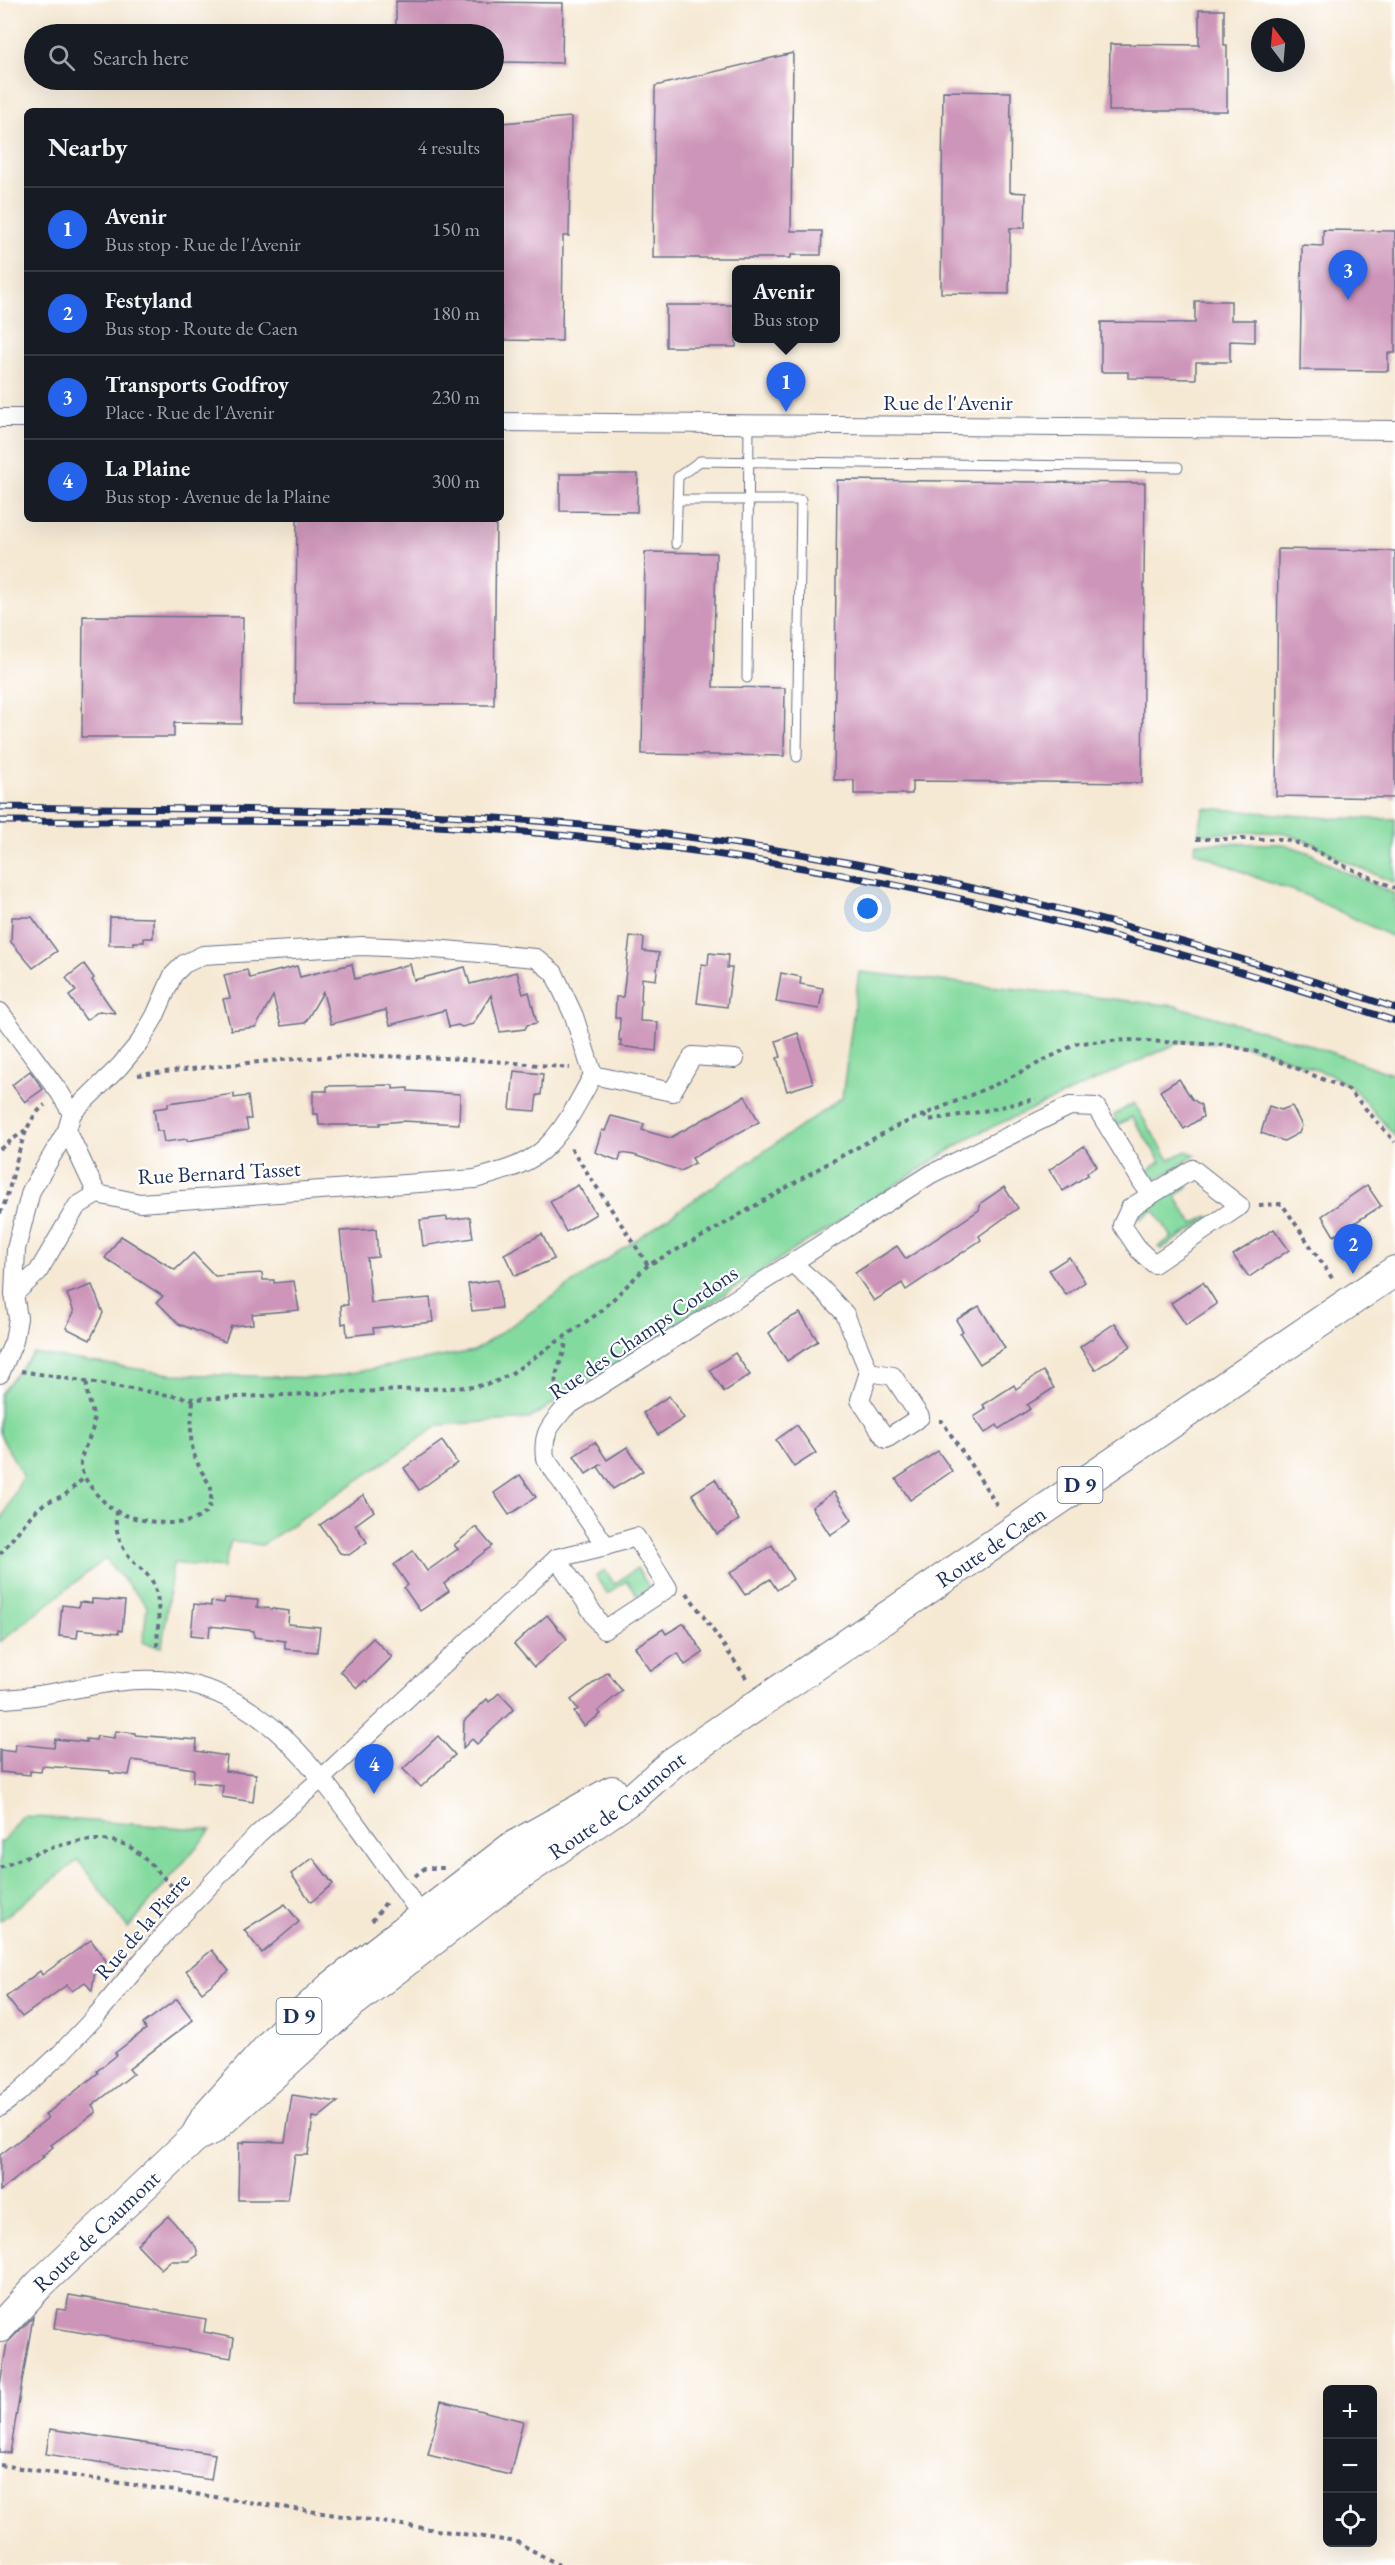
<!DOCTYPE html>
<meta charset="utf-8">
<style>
:root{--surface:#171b24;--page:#20242c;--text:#f1f3f6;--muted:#9ea1a6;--line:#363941;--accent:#2563eb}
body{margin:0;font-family:"EB Garamond",serif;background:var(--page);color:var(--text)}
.controls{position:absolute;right:18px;bottom:18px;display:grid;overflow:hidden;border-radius:9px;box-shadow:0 6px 24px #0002}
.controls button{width:54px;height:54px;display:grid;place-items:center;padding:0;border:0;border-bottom:2px solid var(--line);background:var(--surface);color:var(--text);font:30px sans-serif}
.compass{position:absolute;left:1251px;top:18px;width:54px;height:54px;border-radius:50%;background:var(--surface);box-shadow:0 6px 24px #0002;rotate:344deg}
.you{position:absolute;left:868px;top:909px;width:21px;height:21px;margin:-15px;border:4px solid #fff;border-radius:50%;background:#1a73e8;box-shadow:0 0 0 9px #1a73e833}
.badge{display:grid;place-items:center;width:39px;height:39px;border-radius:50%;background:var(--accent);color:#fff;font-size:20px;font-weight:700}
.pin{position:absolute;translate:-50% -50px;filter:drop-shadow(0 2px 3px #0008)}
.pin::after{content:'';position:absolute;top:32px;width:21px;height:18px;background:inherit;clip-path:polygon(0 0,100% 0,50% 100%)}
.popup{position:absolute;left:732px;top:265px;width:108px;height:78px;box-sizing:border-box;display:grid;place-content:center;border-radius:9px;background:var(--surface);filter:drop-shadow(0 2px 4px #0005);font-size:20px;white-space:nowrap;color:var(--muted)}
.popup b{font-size:22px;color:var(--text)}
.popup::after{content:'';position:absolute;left:50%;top:100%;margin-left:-12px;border:12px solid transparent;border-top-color:var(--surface)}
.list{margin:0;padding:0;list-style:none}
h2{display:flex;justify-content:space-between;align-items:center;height:78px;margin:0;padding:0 24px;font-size:26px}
h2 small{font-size:20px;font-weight:400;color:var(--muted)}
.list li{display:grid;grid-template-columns:39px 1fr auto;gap:18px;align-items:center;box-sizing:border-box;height:84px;padding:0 24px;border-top:2px solid var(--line)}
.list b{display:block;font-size:22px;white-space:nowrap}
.list p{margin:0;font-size:20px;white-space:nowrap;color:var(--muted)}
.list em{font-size:20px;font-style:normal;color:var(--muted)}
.icon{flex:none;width:33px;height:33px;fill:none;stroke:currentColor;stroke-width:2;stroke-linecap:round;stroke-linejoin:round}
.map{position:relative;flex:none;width:1395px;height:2565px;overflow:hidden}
.search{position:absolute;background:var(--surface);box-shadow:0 6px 24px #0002;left:24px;top:24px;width:480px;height:66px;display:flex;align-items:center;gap:15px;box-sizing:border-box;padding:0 21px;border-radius:33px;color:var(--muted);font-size:22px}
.panel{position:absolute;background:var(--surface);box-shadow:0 6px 24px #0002;left:24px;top:108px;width:480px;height:414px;border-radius:9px}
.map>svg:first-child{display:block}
.green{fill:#83da9e;stroke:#4f847e;stroke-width:1.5}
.building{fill:#cd95b9}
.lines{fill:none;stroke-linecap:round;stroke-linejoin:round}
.service-casing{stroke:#687087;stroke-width:11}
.minor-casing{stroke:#687087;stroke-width:20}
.primary-casing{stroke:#687087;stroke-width:32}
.path{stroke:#687087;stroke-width:4;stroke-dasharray:4.5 4.5;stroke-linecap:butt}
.service{stroke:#fff;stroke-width:9}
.minor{stroke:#fff;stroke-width:18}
.primary{stroke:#fff;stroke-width:30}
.rail-casing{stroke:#1b2f5e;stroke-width:7}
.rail{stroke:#fff;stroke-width:4.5;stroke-dasharray:14;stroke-linecap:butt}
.labels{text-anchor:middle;stroke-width:4.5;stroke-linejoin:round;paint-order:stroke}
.shield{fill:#fff;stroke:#5f6d8e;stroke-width:1.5}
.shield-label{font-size:21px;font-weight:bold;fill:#1b2f5e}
.street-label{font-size:22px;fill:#1b2f5e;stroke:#fff}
</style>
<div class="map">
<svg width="1395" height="2565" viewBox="0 0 1395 2565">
<rect width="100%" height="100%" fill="#fff"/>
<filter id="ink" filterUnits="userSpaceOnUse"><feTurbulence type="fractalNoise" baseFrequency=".0167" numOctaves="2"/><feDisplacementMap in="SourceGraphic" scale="12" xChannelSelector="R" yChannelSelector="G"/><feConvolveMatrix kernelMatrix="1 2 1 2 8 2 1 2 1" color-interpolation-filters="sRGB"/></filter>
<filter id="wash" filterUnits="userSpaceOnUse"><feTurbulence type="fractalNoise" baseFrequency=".008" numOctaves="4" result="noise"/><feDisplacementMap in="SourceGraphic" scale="24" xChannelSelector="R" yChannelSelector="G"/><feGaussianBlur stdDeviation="1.35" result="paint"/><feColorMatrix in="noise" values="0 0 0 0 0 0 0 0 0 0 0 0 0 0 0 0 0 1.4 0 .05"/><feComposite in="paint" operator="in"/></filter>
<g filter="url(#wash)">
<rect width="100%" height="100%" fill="#f6e9d4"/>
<!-- green -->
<g class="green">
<path d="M1204 808 1330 818 1395 819V883L1342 860 1314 844 1286 834 1265 832 1198 834Z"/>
<path d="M1196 843 1284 844 1310 853 1338 869 1395 894V938L1303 894 1262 880 1194 851Z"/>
<path d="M859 972 1176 1006 1301 1042 1395 1075V1136L1354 1089 1333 1076 1272 1053 1237 1044 1183 1041 972 1136 529 1419 440 1425 262 1545 231 1541 223 1568 173 1563 162 1647 143 1643 147 1606 105 1559 0 1642V1523L23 1476 0 1435V1394L33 1353 171 1374 322 1378 474 1351 842 1098Z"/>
<path d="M1134 1103 1169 1160 1186 1151 1196 1155 1158 1179 1145 1172 1161 1162 1132 1117 1116 1126 1114 1115Z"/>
<path d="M1186 1185 1189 1186 1175 1196 1193 1224 1208 1216 1210 1218 1161 1249 1158 1247 1172 1237 1154 1210 1140 1219V1213Z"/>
<path d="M637 1568 649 1587 637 1595 627 1581 607 1594 596 1576 605 1570 614 1584Z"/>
<path d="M23 1816 211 1830 128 1928 78 1860 0 1921V1842H3Z"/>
</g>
<g id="blocks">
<!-- building -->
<g class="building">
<path d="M396 1 563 3 562 63 494 62V34H396Z"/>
<path d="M1199 10H1224V45H1227V111H1109L1110 44 1199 45Z"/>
<path d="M793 53 791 231H822L821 255H791V258H653L655 86Z"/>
<path d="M943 91 1011 92 1010 192 1026 193 1025 228H1010L1009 294 941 293Z"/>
<path d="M571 117 569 236H563L562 341 501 340V123Z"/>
<path d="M1323 230 1395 231V353H1388V371L1300 370 1302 245 1323 246Z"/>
<path d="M1195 301H1231V320H1255V342L1230 341V362H1196V379L1128 378V372H1101V322L1195 323Z"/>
<rect x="666" y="305" width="70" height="42"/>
<path d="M560 474H638L637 512 560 511Z"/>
<path d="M837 480 1145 483 1142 783 912 781V794H854V780H834Z"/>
<path d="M297 519H496L494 705 295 704Z"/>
<path d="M1278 549 1395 551V798L1276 796Z"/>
<path d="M645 552 716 553 713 687 785 688 784 756 642 754Z"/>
<path d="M83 616 243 617 241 724 174 723V737H82Z"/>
<path d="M12 917H32L57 951 33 968 11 942Z"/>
<path d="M110 917 153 918V938H144V942H134V945H109Z"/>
<path d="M630 936 644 938 643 951 659 953 656 980 642 978 640 1021 658 1022 656 1051 620 1046 621 1040 619 1041 620 1018H615L616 997H623Z"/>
<path d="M709 953 728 955 727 968H732L727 1007 697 1003 702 964 708 965Z"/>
<path d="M84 964 94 978 92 980 115 1013 99 1011 86 1020 69 996 76 991 66 978Z"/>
<path d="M352 964 355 979 410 964 414 980 465 967 470 984 517 972 523 994 529 992 537 1023 527 1025 525 1029 500 1032 491 995 473 1024 462 1027 458 1025 449 1027 445 1010 390 1025 386 1010 331 1024 323 992 305 1023 281 1026 273 996 256 1027 231 1030 223 999 230 998 224 975 247 970 250 978 297 966 300 977Z"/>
<path d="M781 973 801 977 800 984 823 988 819 1009 776 1002Z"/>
<path d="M798 1033 813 1083 787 1091 777 1058 781 1057 776 1041Z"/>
<path d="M30 1071 43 1089 25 1102 12 1085Z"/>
<path d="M514 1071 543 1074 541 1095H537L535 1111 510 1109Z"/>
<path d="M1179 1079 1192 1099 1201 1105 1203 1117 1184 1129 1160 1091Z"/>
<path d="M393 1085V1089L408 1088V1091L460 1094 459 1124 403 1121 380 1123V1125H319L318 1114H313V1091H327V1086Z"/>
<path d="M234 1094V1098L248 1096 251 1119H246L248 1130 187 1141V1139L164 1142 162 1131H157L154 1109 168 1107V1103Z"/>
<path d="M745 1096 759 1122 692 1158 695 1163 681 1171 634 1155 621 1153 619 1161 595 1152 602 1130 605 1131 611 1116 644 1124 642 1130 670 1138Z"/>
<path d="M1269 1106 1281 1110 1292 1106 1302 1126 1299 1133 1284 1141 1261 1133Z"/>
<path d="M1084 1146 1097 1166 1087 1173 1088 1175 1063 1191 1049 1170Z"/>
<path d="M578 1185 596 1214 566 1232 550 1201Z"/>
<path d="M1367 1185 1381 1206 1334 1236 1322 1216Z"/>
<path d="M1004 1187 1018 1208 979 1236 981 1240 906 1290 902 1283 874 1301 855 1273 897 1246 906 1259 979 1210 981 1203Z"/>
<path d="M447 1217V1220L470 1217 473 1238 423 1246 420 1220Z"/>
<path d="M376 1229 378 1257 367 1258 371 1303 430 1298 433 1322 373 1328 374 1333 347 1336 346 1323 342 1324 341 1305H348L340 1231Z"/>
<path d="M1274 1229 1289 1250 1249 1277 1233 1255Z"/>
<path d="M542 1234 554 1259 515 1276 504 1254Z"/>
<path d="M121 1236 175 1270 193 1253 215 1276 262 1273 263 1280H274V1283L294 1281 299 1310 252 1314 253 1324 231 1326 225 1342 179 1324 157 1302 163 1296 105 1258Z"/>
<path d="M1069 1257 1085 1282 1066 1295 1049 1270Z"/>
<path d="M498 1280 501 1308 472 1311 468 1284Z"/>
<path d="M1203 1282 1217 1304 1186 1325 1171 1303Z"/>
<path d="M92 1285 103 1313 90 1340 66 1328 74 1312 67 1294Z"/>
<path d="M979 1306 1005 1348 980 1364 960 1333 963 1331 956 1320Z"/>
<path d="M800 1313 818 1341 787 1361 769 1333 786 1320Z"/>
<path d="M1115 1323 1131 1346 1095 1370 1080 1347Z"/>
<path d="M735 1353 750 1375 724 1392 710 1370Z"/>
<path d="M1043 1371 1054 1388 1027 1405 1030 1409 999 1429 997 1425 985 1433 974 1417 986 1409 983 1405 1014 1385 1016 1389Z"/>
<path d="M669 1396 684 1418 658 1435 643 1413Z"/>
<path d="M797 1425 816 1453 794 1467 776 1440Z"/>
<path d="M442 1441 457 1463 419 1490 404 1468Z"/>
<path d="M595 1442 607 1460 627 1447 643 1471 613 1489 598 1467 602 1464 586 1474 574 1456Z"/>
<path d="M938 1451 952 1471 910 1500 896 1479Z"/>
<path d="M520 1475 536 1497 509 1515 494 1493Z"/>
<path d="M715 1479 739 1520 717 1534 692 1494Z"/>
<path d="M834 1492 852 1520 830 1535 812 1507Z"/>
<path d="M363 1495 374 1511 355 1525 367 1542 349 1555 340 1553 320 1525Z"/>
<path d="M476 1527 492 1546 444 1584 449 1591 420 1611 404 1588 408 1585 394 1565 413 1551 427 1571 458 1549 454 1545Z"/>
<path d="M772 1545 793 1579 777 1590 770 1579 745 1595 730 1573Z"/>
<path d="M225 1598 258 1600 257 1607 289 1611 288 1624 320 1627 317 1652 285 1649V1641L254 1637V1631L210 1626 209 1637 191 1635 194 1604 211 1606V1601L224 1603Z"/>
<path d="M92 1599 125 1601 122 1631 119 1630V1633L78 1629 77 1638 59 1636 62 1605 79 1607V1602L92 1603Z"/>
<path d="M547 1615 567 1639 534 1667 514 1644Z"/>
<path d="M684 1623 703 1653 685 1665 678 1653 651 1671 635 1647 663 1629 666 1634Z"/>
<path d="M373 1638 392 1657 367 1682 365 1680 357 1688 340 1671Z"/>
<path d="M608 1672 622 1691 598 1711 601 1714 584 1726 574 1712 578 1709 571 1700Z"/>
<path d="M499 1693 514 1709 477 1744 472 1739 463 1748 464 1721 487 1699 489 1702Z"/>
<path d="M115 1731 135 1733V1735L197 1740 196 1751 227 1756 225 1771 256 1774 253 1802 222 1797 223 1785 193 1782 194 1769 132 1760 129 1775 110 1773V1771L42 1766 41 1772 30 1771V1775L0 1772V1750L15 1752 16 1744 54 1748 55 1739 86 1742V1739L96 1740 97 1736 114 1738Z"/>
<path d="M438 1736 455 1755 421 1787 403 1769Z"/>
<path d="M313 1858 333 1884 311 1902 291 1874Z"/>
<path d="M285 1904 299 1922 262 1953 244 1930Z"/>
<path d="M91 1940 107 1962 95 1971 92 1991 85 1982 72 1991 67 1985 22 2017 6 1997 40 1971 42 1975Z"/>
<path d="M212 1950 229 1971 202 1992 186 1971Z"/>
<path d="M177 1999 193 2020 129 2069 133 2074 92 2106 96 2112 51 2145 53 2147 42 2156 44 2157 0 2191V2155L48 2118 45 2115 98 2073 97 2071 117 2055 115 2053 146 2029 143 2024Z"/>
<path d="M292 2095 338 2102 318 2118 313 2117 308 2155H295L288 2200H238L239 2143H244V2141L285 2142Z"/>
<path d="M168 2216 196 2247 198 2255 189 2261H170L161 2269 137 2244Z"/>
<path d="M69 2295 206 2319 204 2332 234 2338 231 2358 54 2328 57 2309 66 2310Z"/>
<path d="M33 2317 10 2453 0 2452V2385L7 2343Z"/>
<path d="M441 2401 523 2421 510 2475 428 2455Z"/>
<path d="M50 2429 215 2454 211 2480 46 2454Z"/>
</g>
</g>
</g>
<g filter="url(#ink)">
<use href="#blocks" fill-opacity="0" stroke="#687087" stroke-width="1.5"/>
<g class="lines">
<!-- service casing -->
<g class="service-casing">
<g id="service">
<path d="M677 500H801L797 757"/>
<path d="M676 544 678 477 700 461 1178 467"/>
<path d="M747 678 749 425"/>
</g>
</g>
<!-- minor casing -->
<g class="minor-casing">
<g id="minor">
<path d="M0 418H27"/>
<path d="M501 422 1395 430"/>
<path d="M0 1012 60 1093 72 1113"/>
<path d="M593 1075 672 1092 693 1056 735 1059"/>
<path d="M1193 1169 1240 1206 1154 1264 1139 1250 1122 1225 1130 1208Z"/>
<path d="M792 1263 822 1289 845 1314 869 1372 893 1376 920 1417 886 1439 860 1400 869 1372"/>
<path d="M14 1294 38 1272 77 1206 97 1194"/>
<path d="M0 1374 14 1341 18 1318 14 1294 16 1249 31 1191 67 1130 72 1113 119 1067 140 1042 155 1016 173 975 184 964 203 955 362 946 434 949 536 958 554 973 574 1016 593 1075C580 1099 566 1127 547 1146 529 1165 499 1172 475 1179L140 1203 97 1194 67 1130"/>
<path d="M557 1558 604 1630 668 1588 636 1537 606 1546"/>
<path d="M0 1699C53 1698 104 1677 158 1680 252 1684 308 1758 359 1828 382 1860 405 1892 428 1924"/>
<path d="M0 2107 18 2093 61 2053 96 2016 166 1932 258 1834 322 1778 557 1558 606 1546 545 1458C542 1433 550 1426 565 1408L931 1174 1070 1106 1096 1107 1150 1195"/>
</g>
</g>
<!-- primary casing -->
<g class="primary-casing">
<g id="primary">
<path id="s1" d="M195 2137 213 2129 353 2002 505 1885 635 1796 672 1763 1395 1271"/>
<path id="s2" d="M0 2327 40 2284 195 2137 206 2117 281 2033 331 1987 512 1847 612 1791"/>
</g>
</g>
<!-- path -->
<g class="path">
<path d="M1196 839H1285L1313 849 1340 864 1395 888"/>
<path d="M138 1075C201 1068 265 1060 329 1057 409 1054 490 1060 570 1068"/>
<path d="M923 1115 928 1120 979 1112 1036 1099"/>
<path d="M571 1148 648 1265"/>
<path d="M0 1149 28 1128"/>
<path d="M1259 1205 1282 1204 1334 1281"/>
<path d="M0 1213C16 1183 17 1125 45 1105"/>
<path d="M21 1371 193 1399 472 1387 493 1383 512 1373 600 1312 648 1265 705 1235 825 1165 895 1127 999 1083 1078 1043 1127 1040 1226 1045 1257 1052 1349 1090 1395 1142"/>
<path d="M87 1383C85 1398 96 1411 93 1427 90 1441 77 1456 82 1471 87 1485 104 1505 118 1512 138 1522 194 1532 208 1509 212 1503 211 1494 211 1487 187 1449 190 1443 193 1399"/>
<path d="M557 1392C551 1372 566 1357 566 1339"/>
<path d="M939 1421H942L999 1508"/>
<path d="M116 1511C114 1531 121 1548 134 1562 139 1568 147 1573 151 1579 163 1601 157 1626 157 1649"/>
<path d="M0 1554 33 1513 45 1503 65 1495 85 1477"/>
<path d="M687 1593 747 1679"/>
<path d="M0 1868C34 1852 99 1826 133 1849 149 1860 163 1878 177 1891"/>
<path d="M415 1876 425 1868H444"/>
<path d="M372 1921 387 1901"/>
<path d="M0 2465 517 2542 559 2565"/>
</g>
<!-- service -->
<use href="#service" class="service"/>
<!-- minor -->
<use href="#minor" class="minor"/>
<!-- primary -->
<use href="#primary" class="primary"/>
<!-- rail casing -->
<g class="rail-casing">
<g id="rail">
<path d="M0 807C204 810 409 806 612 828 879 856 1141 922 1395 1008"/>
<path d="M0 821C169 822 344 817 513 831 815 855 1109 924 1395 1021"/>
</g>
</g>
<!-- rail -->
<use href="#rail" class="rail"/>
</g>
</g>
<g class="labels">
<!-- shield labels -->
<g class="shield">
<rect x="1057.5" y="1467" width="45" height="36" rx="4.5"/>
<rect x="276.5" y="1998" width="45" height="36" rx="4.5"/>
</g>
<g class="shield-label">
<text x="1080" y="1492">D 9</text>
<text x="299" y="2023">D 9</text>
</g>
<!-- street labels -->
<g class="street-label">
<text x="948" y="410">Rue de l'Avenir</text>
<text transform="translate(219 1172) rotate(-3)" y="8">Rue Bernard Tasset</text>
<text transform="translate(643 1332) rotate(-34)" y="8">Rue des Champs Cordons</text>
<text dy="8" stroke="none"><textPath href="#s1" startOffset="993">Route de Caen</textPath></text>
<text dy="8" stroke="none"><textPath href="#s1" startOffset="538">Route de Caumont</textPath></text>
<text transform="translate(142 1926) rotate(-49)" y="8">Rue de la Pierre</text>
<text dy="8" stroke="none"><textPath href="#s2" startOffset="136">Route de Caumont</textPath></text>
</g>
</g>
</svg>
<div class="controls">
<button>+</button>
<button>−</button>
<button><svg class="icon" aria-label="locate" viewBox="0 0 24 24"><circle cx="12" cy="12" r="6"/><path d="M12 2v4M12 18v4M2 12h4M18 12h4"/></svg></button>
</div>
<svg class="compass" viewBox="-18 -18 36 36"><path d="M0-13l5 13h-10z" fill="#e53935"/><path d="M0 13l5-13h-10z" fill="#9ea1a6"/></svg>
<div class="you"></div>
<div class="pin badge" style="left:786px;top:412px">1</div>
<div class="popup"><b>Avenir</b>Bus stop</div>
<div class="pin badge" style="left:1353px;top:1274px">2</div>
<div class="pin badge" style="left:1348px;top:300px">3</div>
<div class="pin badge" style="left:374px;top:1794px">4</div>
<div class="search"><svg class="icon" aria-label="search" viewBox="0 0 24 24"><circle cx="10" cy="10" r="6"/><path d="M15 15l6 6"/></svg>Search here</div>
<section class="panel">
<h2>Nearby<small>4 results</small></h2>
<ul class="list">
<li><span class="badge">1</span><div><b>Avenir</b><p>Bus stop · Rue de l'Avenir</p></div><em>150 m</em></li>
<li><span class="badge">2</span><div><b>Festyland</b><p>Bus stop · Route de Caen</p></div><em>180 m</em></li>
<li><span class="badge">3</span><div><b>Transports Godfroy</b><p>Place · Rue de l'Avenir</p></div><em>230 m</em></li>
<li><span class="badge">4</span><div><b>La Plaine</b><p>Bus stop · Avenue de la Plaine</p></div><em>300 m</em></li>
</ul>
</section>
</div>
